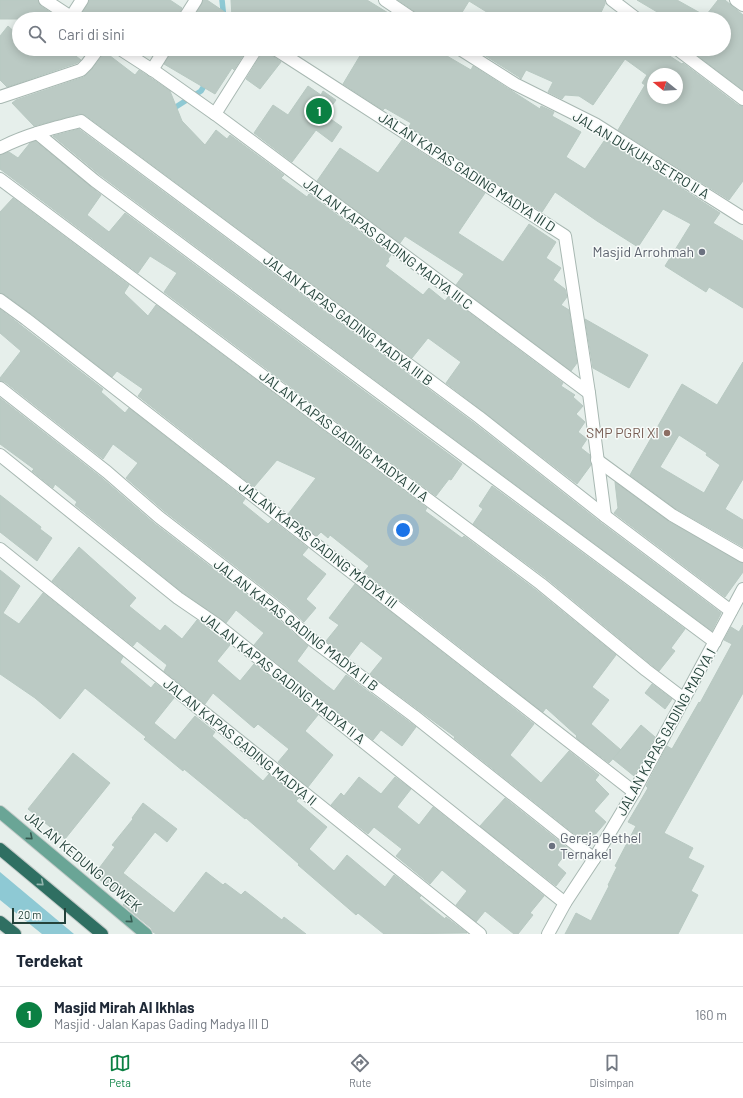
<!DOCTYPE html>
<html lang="id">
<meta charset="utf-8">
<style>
:root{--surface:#fff;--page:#f6f6f7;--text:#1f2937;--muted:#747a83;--line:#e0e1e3;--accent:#0b8043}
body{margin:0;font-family:Barlow,sans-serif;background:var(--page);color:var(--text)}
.compass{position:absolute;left:647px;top:68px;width:36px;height:36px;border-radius:50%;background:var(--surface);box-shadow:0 2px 10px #0003;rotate:288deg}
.scale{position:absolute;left:12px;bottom:10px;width:54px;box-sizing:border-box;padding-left:4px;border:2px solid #24423a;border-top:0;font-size:11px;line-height:14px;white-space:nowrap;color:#24423a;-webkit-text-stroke:3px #f7fbf9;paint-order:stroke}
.you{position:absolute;left:403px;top:530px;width:14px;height:14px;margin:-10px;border:3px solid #fff;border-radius:50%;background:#1a73e8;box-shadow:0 0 0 6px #1a73e833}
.badge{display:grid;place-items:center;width:26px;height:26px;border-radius:50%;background:var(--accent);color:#fff;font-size:13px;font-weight:700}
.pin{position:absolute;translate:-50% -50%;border:2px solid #fff;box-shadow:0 1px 4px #0006}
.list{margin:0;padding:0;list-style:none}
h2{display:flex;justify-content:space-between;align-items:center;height:52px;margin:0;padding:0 16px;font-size:17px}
h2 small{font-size:13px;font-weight:400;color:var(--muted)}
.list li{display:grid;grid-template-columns:26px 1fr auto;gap:12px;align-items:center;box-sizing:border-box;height:56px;padding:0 16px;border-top:1px solid var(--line)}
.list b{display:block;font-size:15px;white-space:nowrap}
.list p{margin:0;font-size:13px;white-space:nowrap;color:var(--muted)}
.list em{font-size:13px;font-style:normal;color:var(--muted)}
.icon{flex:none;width:22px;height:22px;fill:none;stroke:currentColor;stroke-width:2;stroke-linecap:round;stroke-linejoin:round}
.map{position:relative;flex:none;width:743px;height:934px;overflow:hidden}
.search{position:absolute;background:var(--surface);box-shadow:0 2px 10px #0003;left:12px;right:12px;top:12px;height:44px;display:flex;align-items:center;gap:10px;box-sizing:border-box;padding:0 14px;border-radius:22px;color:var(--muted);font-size:15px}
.sheet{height:108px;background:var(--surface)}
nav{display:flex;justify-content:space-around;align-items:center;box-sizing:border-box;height:56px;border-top:1px solid var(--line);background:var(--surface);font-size:11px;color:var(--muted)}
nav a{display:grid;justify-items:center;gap:2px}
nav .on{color:var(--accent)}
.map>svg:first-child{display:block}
.water{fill:#8ec9d4}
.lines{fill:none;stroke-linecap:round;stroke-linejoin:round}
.stream{stroke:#8ec9d4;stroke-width:5.5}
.building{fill:#bbcac4;stroke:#b8c9c2;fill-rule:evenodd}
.minor-casing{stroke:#a8b8b2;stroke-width:14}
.major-casing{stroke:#c2cac8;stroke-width:14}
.highway-casing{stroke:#c2cac8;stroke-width:14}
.minor{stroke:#fff;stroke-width:12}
.major{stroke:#6aa596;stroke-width:12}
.highway{stroke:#2f6f62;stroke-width:12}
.oneway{stroke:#365b51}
.oneway2{stroke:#93b5ae}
.worship-dot{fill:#6b7280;stroke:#f7fbf9;stroke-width:1.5}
.education-dot{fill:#8d6e63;stroke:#f7fbf9;stroke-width:1.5}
.labels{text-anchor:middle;stroke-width:3;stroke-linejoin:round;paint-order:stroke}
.street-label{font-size:14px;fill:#24423a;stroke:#f7fbf9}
.worship-label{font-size:14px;fill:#5b616d;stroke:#f7fbf9;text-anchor:end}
.education-label{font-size:14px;fill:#785e54;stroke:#f7fbf9;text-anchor:end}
</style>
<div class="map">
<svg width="743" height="934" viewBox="0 0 743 934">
<rect width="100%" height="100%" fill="#e6efeb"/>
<!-- water -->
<path class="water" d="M0 872 74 934H42L0 900Z"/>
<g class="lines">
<!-- stream -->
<g class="stream">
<path d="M222 0 224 19"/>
<path d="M171 110 201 91 207 81"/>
</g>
</g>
<!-- building -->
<g class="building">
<path d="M0 0H38L41 6 60 19H0Z"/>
<path d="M89 0H170L182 8 177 19H81V16Z"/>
<path d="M203 0H207L232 17 231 0H367L398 19H193Z"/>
<path d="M398 0H605V4L598 19H498L469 1 458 19H421L417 13Z"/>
<path d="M637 0H677L711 19H669Z"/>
<path d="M718 0H725L743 15V90L690 50 724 49V19H713L707 14Z"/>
<path d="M8 26 19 36V49H67L81 60 77 63 7 87 0 80V36Z"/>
<path d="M172 49H247L234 70 232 68 215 94 164 64Z"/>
<path d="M263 49H268L271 55 281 62 260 89 246 79 262 53Z"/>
<path d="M364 49H435L471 70 473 66 540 109 541 106 554 112 552 116 581 132 566 157 585 169 604 141 607 143 608 141 720 213 713 223 743 241V308L709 287 706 292 665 266 691 224 663 209 638 247 597 221 555 192 542 212 409 127 411 123 385 108 383 110 343 84Z"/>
<path d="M484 49H659L682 64 683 63 738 105 743 106V181L729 200 618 130 645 85 642 83 647 75 625 59 593 105 579 96 565 95 562 99 548 92 553 82 526 70 521 79 519 77 481 53ZM653 74H677V98H653Z"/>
<path d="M105 52 135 75 139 70 170 91 182 121 205 145 216 130 227 139 230 135 284 175 281 178 307 197 309 194 391 255 388 259 389 261 385 266 423 295 429 288 445 301 448 297 563 383 561 386 575 395 573 397 583 406 576 414 585 422 578 432 587 439 581 448 590 455 591 465 577 484 446 383 461 362 428 338 412 358 85 115 79 114 34 126 12 103 16 100 84 77 93 68Z"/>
<path d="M308 86 321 95 323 91 336 100 325 115 342 127 332 142 316 130 292 162 254 133 273 105 288 115Z"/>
<path d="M79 129 474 423 600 522 721 613 712 631 100 175 53 136Z"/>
<path d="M402 140 485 193 458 233 503 262 529 224 556 242 546 258 561 268 553 280 565 289 567 297 561 305 569 310 577 363 571 371 456 285 464 274 405 236 400 243 317 181 340 148 378 173Z"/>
<path d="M35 141 101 195 87 215 109 232 125 213 462 464 451 480 449 479 436 496 164 292 177 273 150 256 138 273 0 169V155L9 152 18 158 30 143Z"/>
<path d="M13 198 129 285 124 293 148 316 156 305 427 508 425 511 462 538 464 536 536 590 616 655 592 687 609 700 591 724 621 750 609 763 579 740 576 737 577 736 546 708 543 712 364 572 369 566 330 535 328 538 321 532 317 536 288 514 316 478 277 460 254 487 138 396 143 389 117 371 112 377 30 313 4 294 0 293V212Z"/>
<path d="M0 309 103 389 101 392 125 413 129 408 245 499 242 503 268 524 272 520 308 548 302 555 326 574 306 599 316 608 304 622 287 606 164 511 126 478 138 463 113 444 103 459 5 382 0 381V378L21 351 0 333Z"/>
<path d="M585 319 648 355 629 388 593 368Z"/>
<path d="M743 362V479L725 509 743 520V547L676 509 630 475 682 384 717 405ZM679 435 707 453 706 455 720 465 704 493 660 467Z"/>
<path d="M0 398 102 478 154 523 277 618 308 646 297 661 326 685 334 691 346 675 416 727 402 746 381 730 373 740 254 645 264 633 236 610 226 623 182 592 75 505 77 502 55 484 53 488 32 471 34 469 0 444Z"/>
<path d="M615 482 668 521 743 563V572L725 597 614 513 618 508Z"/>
<path d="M492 486 685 629 671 648 675 651 659 671 546 578 473 524 483 509 479 506Z"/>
<path d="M0 495 41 527 40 529 52 538 37 561 0 532Z"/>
<path d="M79 547 136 598 129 606 160 631 165 625 182 639 197 620 230 645 217 661 240 681 254 664 318 715 305 731 333 755 308 787 278 762 289 749 258 724 254 728 213 693 205 704 164 671 167 665 137 641 133 646 52 581Z"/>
<path d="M0 570 20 586 3 613 19 624 43 593 123 657 120 662 151 688 155 683 174 698 154 723 175 740 195 716 215 732 212 736 263 781 269 774 299 798 296 801 327 827 309 849 334 871 347 855 385 887 394 875 421 896 419 898 445 919 446 917 467 933 384 934 358 913 356 915 298 865 299 864 246 818 245 819 184 769 183 771 144 739 146 737 85 688 60 719 35 698 0 674Z"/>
<path d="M355 584 534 724 510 755 541 783 569 751 599 775 595 780 609 794 594 811 606 822 587 844 454 738 455 737 370 674 383 658 361 641 348 658 326 641 339 625 329 618Z"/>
<path d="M743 625V693L664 833 693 848 688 858 704 866 691 891 698 895 678 934H565L576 913 591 921 609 886 608 885 617 867 615 866 636 826 628 822 648 788 646 786 667 746 672 749 699 702 700 703 732 644 724 640 731 627 739 632Z"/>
<path d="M652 684 672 699 665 709 645 693Z"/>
<path d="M641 725 655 737 634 776 613 759Z"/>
<path d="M73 753 110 783 65 839 28 809Z"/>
<path d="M359 777 381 794 395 777 411 789 397 807 419 825 433 807 544 896 530 913 533 915 518 934H514L485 911 476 922 456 905 467 891 442 870 430 884 396 856 402 849 374 827 368 834 331 805 341 793 344 796Z"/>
<path d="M505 798 569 849 557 865 566 873 556 886 480 826Z"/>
<path d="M143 803 177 829 167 842 155 832 123 873 174 913 206 872 223 885 225 883 241 895 245 891 282 920 284 917 306 934H156L153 932 151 928 123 905 126 901 94 875 115 847 112 845 133 819 132 818Z"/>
</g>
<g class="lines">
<!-- minor casing -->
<g class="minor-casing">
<g id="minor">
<path d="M45 0 74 19"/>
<path d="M385 0 413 19"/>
<path d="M612 0 637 19"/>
<path d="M736 0 743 5"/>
<path d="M71 17 82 0"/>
<path d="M184 19 196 0"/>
<path d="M120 49 157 73 215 114 589 393"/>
<path d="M275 49 565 236 589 393 605 516"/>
<path d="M460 49 515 84 595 124 743 218"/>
<path d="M677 49 743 99"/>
<path d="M152 70 165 49"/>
<path d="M0 97 81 70 87 64 98 49"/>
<path d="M215 114 256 49"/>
<path d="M37 133 95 181 715 642"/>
<path d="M0 148C25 135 53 128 81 121L479 417 605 516 731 611"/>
<path d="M0 179 541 584 646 670 684 699"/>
<path d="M0 300 26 319 634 792"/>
<path d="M0 388 107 472 159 517 282 612 311 639 414 716 594 859"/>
<path d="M0 455 178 598 216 624 565 903"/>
<path d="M597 460 672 515 743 556"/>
<path d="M0 549 480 934"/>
<path d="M548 934 565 903 594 859 634 792 743 589"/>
</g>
</g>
<!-- major casing -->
<g class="major-casing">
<path id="major" d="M0 812 146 934"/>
</g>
<!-- highway casing -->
<g class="highway-casing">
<g id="highway">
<path d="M0 849 102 934"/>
<path d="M0 922 15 934"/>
</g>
</g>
<!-- minor -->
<use href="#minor" class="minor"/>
<!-- major -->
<use href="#major" class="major"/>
<!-- highway -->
<use href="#highway" class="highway"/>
</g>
<!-- one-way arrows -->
<defs><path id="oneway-chevron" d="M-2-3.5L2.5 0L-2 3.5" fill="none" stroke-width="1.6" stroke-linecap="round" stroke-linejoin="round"/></defs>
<g class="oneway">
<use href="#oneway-chevron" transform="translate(30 837) rotate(40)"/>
<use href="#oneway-chevron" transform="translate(130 920) rotate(40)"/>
</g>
<use class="oneway2" href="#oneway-chevron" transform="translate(41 883) rotate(40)"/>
<!-- markers -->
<g class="worship-dot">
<circle cx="702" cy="252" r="4"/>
<circle cx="552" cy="846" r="4"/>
</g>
<circle class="education-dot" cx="667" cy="433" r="4"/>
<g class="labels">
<!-- street labels -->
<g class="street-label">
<text transform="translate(641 155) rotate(31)" y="5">JALAN DUKUH SETRO II A</text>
<text transform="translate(467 172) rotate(33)" y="5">JALAN KAPAS GADING MADYA III D</text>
<text transform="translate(388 244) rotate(37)" y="5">JALAN KAPAS GADING MADYA III C</text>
<text transform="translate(348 320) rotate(37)" y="5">JALAN KAPAS GADING MADYA III B</text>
<text transform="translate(344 436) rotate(37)" y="5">JALAN KAPAS GADING MADYA III A</text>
<text transform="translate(318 545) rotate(38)" y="5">JALAN KAPAS GADING MADYA III</text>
<text transform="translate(296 625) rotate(38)" y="5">JALAN KAPAS GADING MADYA II B</text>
<text transform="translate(283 678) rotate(38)" y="5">JALAN KAPAS GADING MADYA II A</text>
<text transform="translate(666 732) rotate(-61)" y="5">JALAN KAPAS GADING MADYA I</text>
<text transform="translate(240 742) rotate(39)" y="5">JALAN KAPAS GADING MADYA II</text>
<text transform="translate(83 861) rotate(40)" y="5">JALAN KEDUNG COWEK</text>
</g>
<!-- worship labels -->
<g class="worship-label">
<text x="694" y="257">Masjid Arrohmah</text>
<text x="560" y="843" text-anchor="start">Gereja Bethel<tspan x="560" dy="16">Ternakel</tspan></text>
</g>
<!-- education labels -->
<g class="education-label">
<text x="659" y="438">SMP PGRI XI</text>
</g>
</g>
</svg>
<svg class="compass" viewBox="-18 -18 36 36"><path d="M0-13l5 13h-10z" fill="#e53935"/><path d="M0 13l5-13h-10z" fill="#747a83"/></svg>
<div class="scale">20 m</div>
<div class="you"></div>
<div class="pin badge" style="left:319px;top:111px">1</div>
<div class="search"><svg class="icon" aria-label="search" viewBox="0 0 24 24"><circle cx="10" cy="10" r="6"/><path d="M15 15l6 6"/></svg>Cari di sini</div>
</div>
<section class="sheet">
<h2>Terdekat<small></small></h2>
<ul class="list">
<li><span class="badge">1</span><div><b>Masjid Mirah Al Ikhlas</b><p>Masjid · Jalan Kapas Gading Madya III D</p></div><em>160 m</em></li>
</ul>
</section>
<nav>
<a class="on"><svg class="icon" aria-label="map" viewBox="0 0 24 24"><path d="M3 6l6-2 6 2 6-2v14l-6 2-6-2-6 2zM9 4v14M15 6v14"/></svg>Peta</a>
<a><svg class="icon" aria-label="directions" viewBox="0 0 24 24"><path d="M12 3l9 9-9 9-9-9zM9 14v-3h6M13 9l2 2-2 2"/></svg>Rute</a>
<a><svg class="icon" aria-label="saved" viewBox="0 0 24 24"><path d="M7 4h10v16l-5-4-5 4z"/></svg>Disimpan</a>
</nav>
